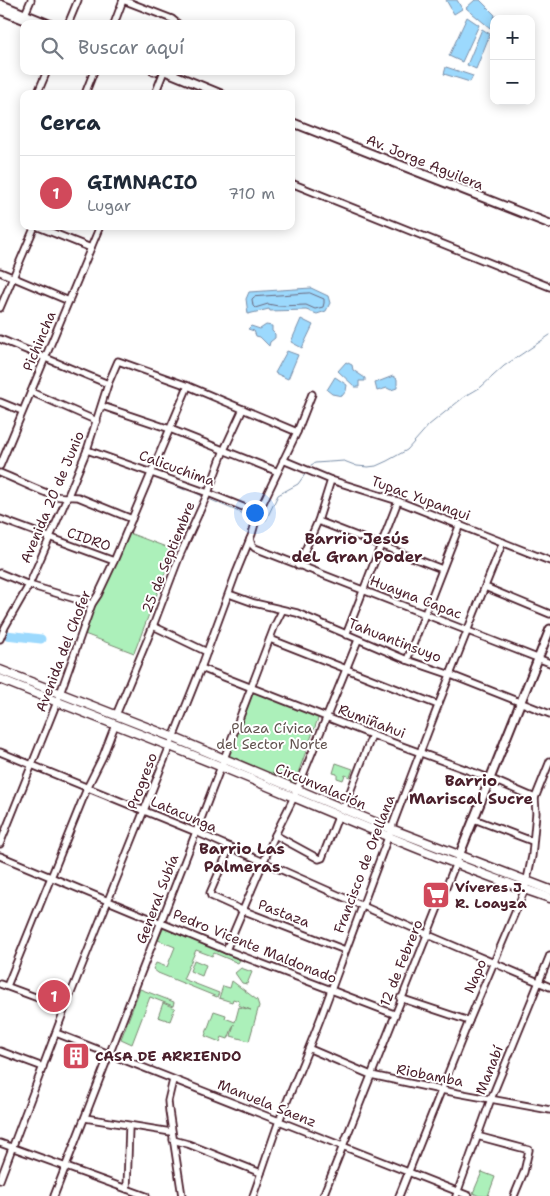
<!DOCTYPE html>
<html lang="es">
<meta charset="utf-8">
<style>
:root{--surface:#fff;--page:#f2f2f3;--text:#1f2937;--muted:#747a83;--line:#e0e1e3;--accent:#d1495b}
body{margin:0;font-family:"Shantell Sans",sans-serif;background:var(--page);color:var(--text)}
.controls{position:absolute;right:15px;top:15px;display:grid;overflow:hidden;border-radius:10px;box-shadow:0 2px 12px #0003}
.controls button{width:45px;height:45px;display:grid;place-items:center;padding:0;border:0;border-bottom:1px solid var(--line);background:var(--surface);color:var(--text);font:25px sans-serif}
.you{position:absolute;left:254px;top:512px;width:18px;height:18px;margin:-12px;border:4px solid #fff;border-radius:50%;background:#1a73e8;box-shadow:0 0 0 8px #1a73e833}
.badge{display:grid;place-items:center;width:32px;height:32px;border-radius:50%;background:var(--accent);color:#fff;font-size:16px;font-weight:700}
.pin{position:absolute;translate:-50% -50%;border:2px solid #fff;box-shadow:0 1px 5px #0006}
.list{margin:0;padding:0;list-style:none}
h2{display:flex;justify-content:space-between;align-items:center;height:65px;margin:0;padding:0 20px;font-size:21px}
h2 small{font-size:16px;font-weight:400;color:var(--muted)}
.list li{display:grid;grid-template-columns:32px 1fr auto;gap:15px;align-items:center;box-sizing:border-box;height:75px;padding:0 20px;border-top:1px solid var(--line)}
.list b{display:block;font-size:19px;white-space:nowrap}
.list p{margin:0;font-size:16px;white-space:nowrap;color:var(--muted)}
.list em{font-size:16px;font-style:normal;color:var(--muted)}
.icon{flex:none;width:28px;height:28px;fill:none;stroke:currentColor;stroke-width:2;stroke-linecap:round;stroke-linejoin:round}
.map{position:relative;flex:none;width:550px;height:1196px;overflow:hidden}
.search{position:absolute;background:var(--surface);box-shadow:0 2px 12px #0003;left:20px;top:20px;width:275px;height:55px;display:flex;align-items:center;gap:12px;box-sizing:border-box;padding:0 18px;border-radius:10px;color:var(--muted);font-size:19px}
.panel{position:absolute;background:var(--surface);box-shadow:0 2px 12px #0003;left:20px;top:90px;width:275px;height:140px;border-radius:10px}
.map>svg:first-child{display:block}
.green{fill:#acf0ba;stroke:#7b8872}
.water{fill:#9cd9fd;stroke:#7b8fa9}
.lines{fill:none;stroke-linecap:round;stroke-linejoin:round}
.shore{stroke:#6b697f;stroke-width:1}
.stream{stroke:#7b8fa9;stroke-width:1}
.river{stroke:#9cd9fd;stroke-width:9}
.minor-casing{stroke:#4a1f2b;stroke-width:9}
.tertiary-casing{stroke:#4a1f2b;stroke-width:11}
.secondary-casing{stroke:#4a1f2b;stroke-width:11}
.minor{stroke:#fff;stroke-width:5.5}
.tertiary{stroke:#fff;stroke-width:7}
.secondary{stroke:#fff;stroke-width:8}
.labels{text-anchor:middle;stroke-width:4;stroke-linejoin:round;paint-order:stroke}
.street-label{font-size:14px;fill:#4a1f2b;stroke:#fff}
.park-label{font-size:14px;fill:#62534f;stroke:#fff}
.poi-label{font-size:14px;font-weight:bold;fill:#4a1f2b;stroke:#fff;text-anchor:start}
.quarter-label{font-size:16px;font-weight:bold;fill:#4a1f2b;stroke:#fff}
</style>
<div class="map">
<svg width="550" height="1196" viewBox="0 0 550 1196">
<rect width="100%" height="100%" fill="#fff"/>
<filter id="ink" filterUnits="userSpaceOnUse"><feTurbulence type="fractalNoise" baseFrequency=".02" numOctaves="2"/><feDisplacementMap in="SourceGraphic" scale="10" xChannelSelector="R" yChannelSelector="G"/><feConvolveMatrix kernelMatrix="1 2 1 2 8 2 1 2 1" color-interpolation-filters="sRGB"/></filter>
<g filter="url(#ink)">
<!-- green -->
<g class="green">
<path d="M129 533 174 550 134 653 82 633 94 601 101 595Z"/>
<path d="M251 689 319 716 294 784 226 755Z"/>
<path d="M336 763 353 769 350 777 345 775 343 780 337 778V774L333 773Z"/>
<path d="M164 927 240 960 238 963 214 953 212 956 196 950 183 979 219 993 217 997 158 973 153 969 156 963 167 967 175 947 158 940Z"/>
<path d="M194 960 206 965 202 976 190 971Z"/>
<path d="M241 968 252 972 247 984 242 983 235 973Z"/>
<path d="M232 981 257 1000 259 1006 249 1041 231 1036 234 1024 228 1039 222 1037 220 1042 205 1036 214 1011 226 1015 225 1018 235 1022 239 1007 251 1010 238 1005 239 1001 233 999 232 1002 219 998 223 986 230 988Z"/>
<path d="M140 989 174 1002 173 1006 150 997 132 1044 121 1039Z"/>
<path d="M163 1003 175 1008 170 1021 158 1017Z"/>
<path d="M482 1172 495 1177 488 1196H479L473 1193Z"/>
</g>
<!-- water -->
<g class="water">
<path d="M446 0H457L462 9 454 14Z"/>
<path d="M475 0H480L495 15 490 28 466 8Z"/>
<path d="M467 17 479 25 462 62 449 56Z"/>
<path d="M482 29 490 34 476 69 467 65Z"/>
<path d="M446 67 473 76 470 82 444 74Z"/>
<path d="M311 288 328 296 330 303 326 311 317 314 306 310 270 311 269 309 248 314 246 299 249 292Z"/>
<path d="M301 319 313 325 302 348 291 342Z"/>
<path d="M266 325 272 326V331L275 334V338L270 342 269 346 260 337 256 336 254 331 248 329 251 326 260 329Z"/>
<path d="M287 351 298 355 288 379 275 373Z"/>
<path d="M346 362 352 365 353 370 365 378V381H359V387H355L338 371Z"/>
<path d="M393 376 397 379V388L391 390 387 388 377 391 375 383Z"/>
<path d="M335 377 347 385 346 391 342 396 332 394 327 390Z"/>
</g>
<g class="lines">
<!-- shore -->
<path class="shore" d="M310 293 324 299V303L323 307 315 309 306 305 278 306 268 304 255 308 253 306 252 299 254 297Z"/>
<!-- stream -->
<g class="stream">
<path d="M311 465 315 463 344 461 357 466 368 467 376 466 387 461 407 450 429 425 464 397 481 387 504 366 550 335"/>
<path d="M154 477 185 490"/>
<path d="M194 492 202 496"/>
<path d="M209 499 253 518"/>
<path d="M259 520H266L278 495 298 484 306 473"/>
</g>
<!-- river -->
<path class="river" d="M6 635 41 639"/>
<!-- minor casing -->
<g class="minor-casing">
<g id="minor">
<path d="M123 0 172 19 178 24"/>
<path d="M25 14 31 0"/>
<path d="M68 24 78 0"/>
<path d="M114 24 123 0"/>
<path d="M39 90 47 71"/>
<path d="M85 94 94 71"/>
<path d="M155 94 164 71"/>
<path d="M291 183 550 287"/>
<path d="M36 226 91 248"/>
<path d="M0 272 69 301"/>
<path d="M0 308 35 226"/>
<path d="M0 339 108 384"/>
<path d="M31 392 97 421"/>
<path d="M0 402 22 411"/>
<path d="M102 406 170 429 276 471"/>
<path d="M87 450 208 493 258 513"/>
<path d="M283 460 331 480 398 501 550 561"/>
<path d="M0 466 100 226"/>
<path d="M0 473C18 480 36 490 55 496 63 498 70 496 78 497L132 519"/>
<path d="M0 519 114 561"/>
<path d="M318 521 442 569"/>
<path d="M250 539 252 545 255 548 550 663"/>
<path d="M298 566 318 521 331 480"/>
<path d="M0 573 29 585 92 604"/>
<path d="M485 587 550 614"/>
<path d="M229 594 254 603 297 613 407 660 451 675 550 714"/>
<path d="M153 626 207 652"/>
<path d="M346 635 398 501"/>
<path d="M0 639 5 627 29 585 67 498 87 450 108 384 118 361 188 386 297 432"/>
<path d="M270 639 438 705"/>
<path d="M407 660 460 524"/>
<path d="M201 668 372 735 489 778 535 798"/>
<path d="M116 715 153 626 180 555 208 493 224 450 243 409"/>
<path d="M0 752 196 832 426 934 550 987"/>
<path d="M343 810 372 735"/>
<path d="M474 819 532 841"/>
<path d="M275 835 319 859 322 858 338 817"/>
<path d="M0 844 57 702 92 604 98 595 114 561 188 386"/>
<path d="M230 847 210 893 211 896 242 910 345 950"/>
<path d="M0 856 226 950 394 1014"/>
<path d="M226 950 275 835 294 797 358 640"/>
<path d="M0 984 65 1008"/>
<path d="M7 986 88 786 103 756 115 725"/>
<path d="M400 998 469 1021"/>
<path d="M56 1033 469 1196"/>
<path d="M310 1049 371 1075 441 1090 550 1110"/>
<path d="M0 1051 43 1067"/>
<path d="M173 1080 168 1101 169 1111 182 1196"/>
<path d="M85 1118 171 1132"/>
<path d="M477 1136 529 1150 524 1172 514 1196"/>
<path d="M173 1140 188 1144 261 1173"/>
<path d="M0 1143 146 1196"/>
<path d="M0 1180 65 1008 201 668 236 573 252 534 258 513 297 432 312 394"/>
<path d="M127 1189 129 1126"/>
<path d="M54 1196 196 832 275 625 282 611"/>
<path d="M253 1196C262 1171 270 1146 279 1121 294 1083 310 1047 324 1009 382 853 440 696 503 542"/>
<path d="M323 1196 457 860"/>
<path d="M399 1196 469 1021 525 889 532 856 536 813 535 798 550 761"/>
<path d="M456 1196 491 1099 550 955"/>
</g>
</g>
<!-- tertiary casing -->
<g class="tertiary-casing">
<g id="tertiary">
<path d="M0 4 49 24"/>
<path d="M0 10 35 24"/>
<path d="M154 71H155"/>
<path d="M165 71 221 94"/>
<path d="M291 122 550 224"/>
<path d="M459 856 550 629"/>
</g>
</g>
<!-- secondary casing -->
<g class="secondary-casing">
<g id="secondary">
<path d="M0 670 172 737 391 829 550 890"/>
<path d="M0 679C74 709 149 737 222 767 331 812 438 860 550 898"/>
</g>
</g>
<!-- minor -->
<use href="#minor" class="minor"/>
<!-- tertiary -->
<use href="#tertiary" class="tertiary"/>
<!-- secondary -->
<use href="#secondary" class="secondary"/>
</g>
</g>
<!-- icons -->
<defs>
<g id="supermarket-square" transform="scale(1.4375)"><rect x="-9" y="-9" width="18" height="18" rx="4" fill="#d1495b" stroke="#fff"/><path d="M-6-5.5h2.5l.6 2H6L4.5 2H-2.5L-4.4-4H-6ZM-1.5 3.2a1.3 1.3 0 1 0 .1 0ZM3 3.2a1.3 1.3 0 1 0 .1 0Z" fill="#fff"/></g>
<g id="building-square" transform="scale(1.4375)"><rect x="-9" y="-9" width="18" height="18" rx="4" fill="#d1495b" stroke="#fff"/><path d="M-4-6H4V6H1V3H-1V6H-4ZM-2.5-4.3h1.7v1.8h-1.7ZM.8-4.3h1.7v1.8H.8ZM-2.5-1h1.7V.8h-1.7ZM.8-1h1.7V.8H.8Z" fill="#fff"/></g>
</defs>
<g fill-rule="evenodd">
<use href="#supermarket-square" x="436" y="895"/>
<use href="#building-square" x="76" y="1056"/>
</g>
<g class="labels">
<!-- street labels -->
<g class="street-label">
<text transform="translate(425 162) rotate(22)" y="5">Av. Jorge Aguilera</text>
<text transform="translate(39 341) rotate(-67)" y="5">Pichincha</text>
<text transform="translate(177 468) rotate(20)" y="5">Calicuchima</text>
<text transform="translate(52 497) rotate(-67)" y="5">Avenida 20 de Junio</text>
<text transform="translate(421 498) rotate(20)" y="5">Tupac Yupanqui</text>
<text transform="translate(89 539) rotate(19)" y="5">CIDRO</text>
<text transform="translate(168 557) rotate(-68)" y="5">25 de Septiembre</text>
<text transform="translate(416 597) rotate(21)" y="5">Huayna Capac</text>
<text transform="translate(395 640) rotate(21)" y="5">Tahuantinsuyo</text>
<text transform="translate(63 651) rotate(-69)" y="5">Avenida del Chofer</text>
<text transform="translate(372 721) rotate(21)" y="5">Rumiñahui</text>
<text transform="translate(142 781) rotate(-69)" y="5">Progreso</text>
<text transform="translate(321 786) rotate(23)" y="5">Circunvalación</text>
<text transform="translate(184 814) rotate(23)" y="5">Latacunga</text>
<text transform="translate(364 864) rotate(-69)" y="5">Francisco de Orellana</text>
<text transform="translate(157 899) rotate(-69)" y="5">General Subía</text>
<text transform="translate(284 913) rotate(21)" y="5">Pastaza</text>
<text transform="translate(255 946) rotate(22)" y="5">Pedro Vicente Maldonado</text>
<text transform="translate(401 963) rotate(-68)" y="5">12 de Febrero</text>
<text transform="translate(475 976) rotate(-67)" y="5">Napo</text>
<text transform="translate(489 1070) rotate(-68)" y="5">Manabí</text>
<text transform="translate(430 1075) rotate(11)" y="5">Riobamba</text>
<text transform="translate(267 1103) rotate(22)" y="5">Manuela Saenz</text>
</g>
<!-- park labels -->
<g class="park-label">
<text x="272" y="733">Plaza Cívica<tspan x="272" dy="16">del Sector Norte</tspan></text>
</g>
<!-- poi labels -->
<g class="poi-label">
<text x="455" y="892">Víveres J.<tspan x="455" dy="16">R. Loayza</tspan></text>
<text x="95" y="1061">CASA DE ARRIENDO</text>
</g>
<!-- quarter labels -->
<g class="quarter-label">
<text x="357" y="544">Barrio Jesús<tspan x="357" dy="18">deL Gran Poder</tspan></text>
<text x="471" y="786">Barrio<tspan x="471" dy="18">Mariscal Sucre</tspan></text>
<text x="242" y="854">Barrio Las<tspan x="242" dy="18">Palmeras</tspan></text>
</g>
</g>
</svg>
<div class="controls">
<button>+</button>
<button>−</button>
</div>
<div class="you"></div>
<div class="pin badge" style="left:54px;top:996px">1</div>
<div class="search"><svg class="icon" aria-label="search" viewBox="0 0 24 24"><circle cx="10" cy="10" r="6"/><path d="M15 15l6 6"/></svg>Buscar aquí</div>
<section class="panel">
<h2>Cerca<small></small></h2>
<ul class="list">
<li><span class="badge">1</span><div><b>GIMNACIO</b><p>Lugar</p></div><em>710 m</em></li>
</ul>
</section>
</div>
